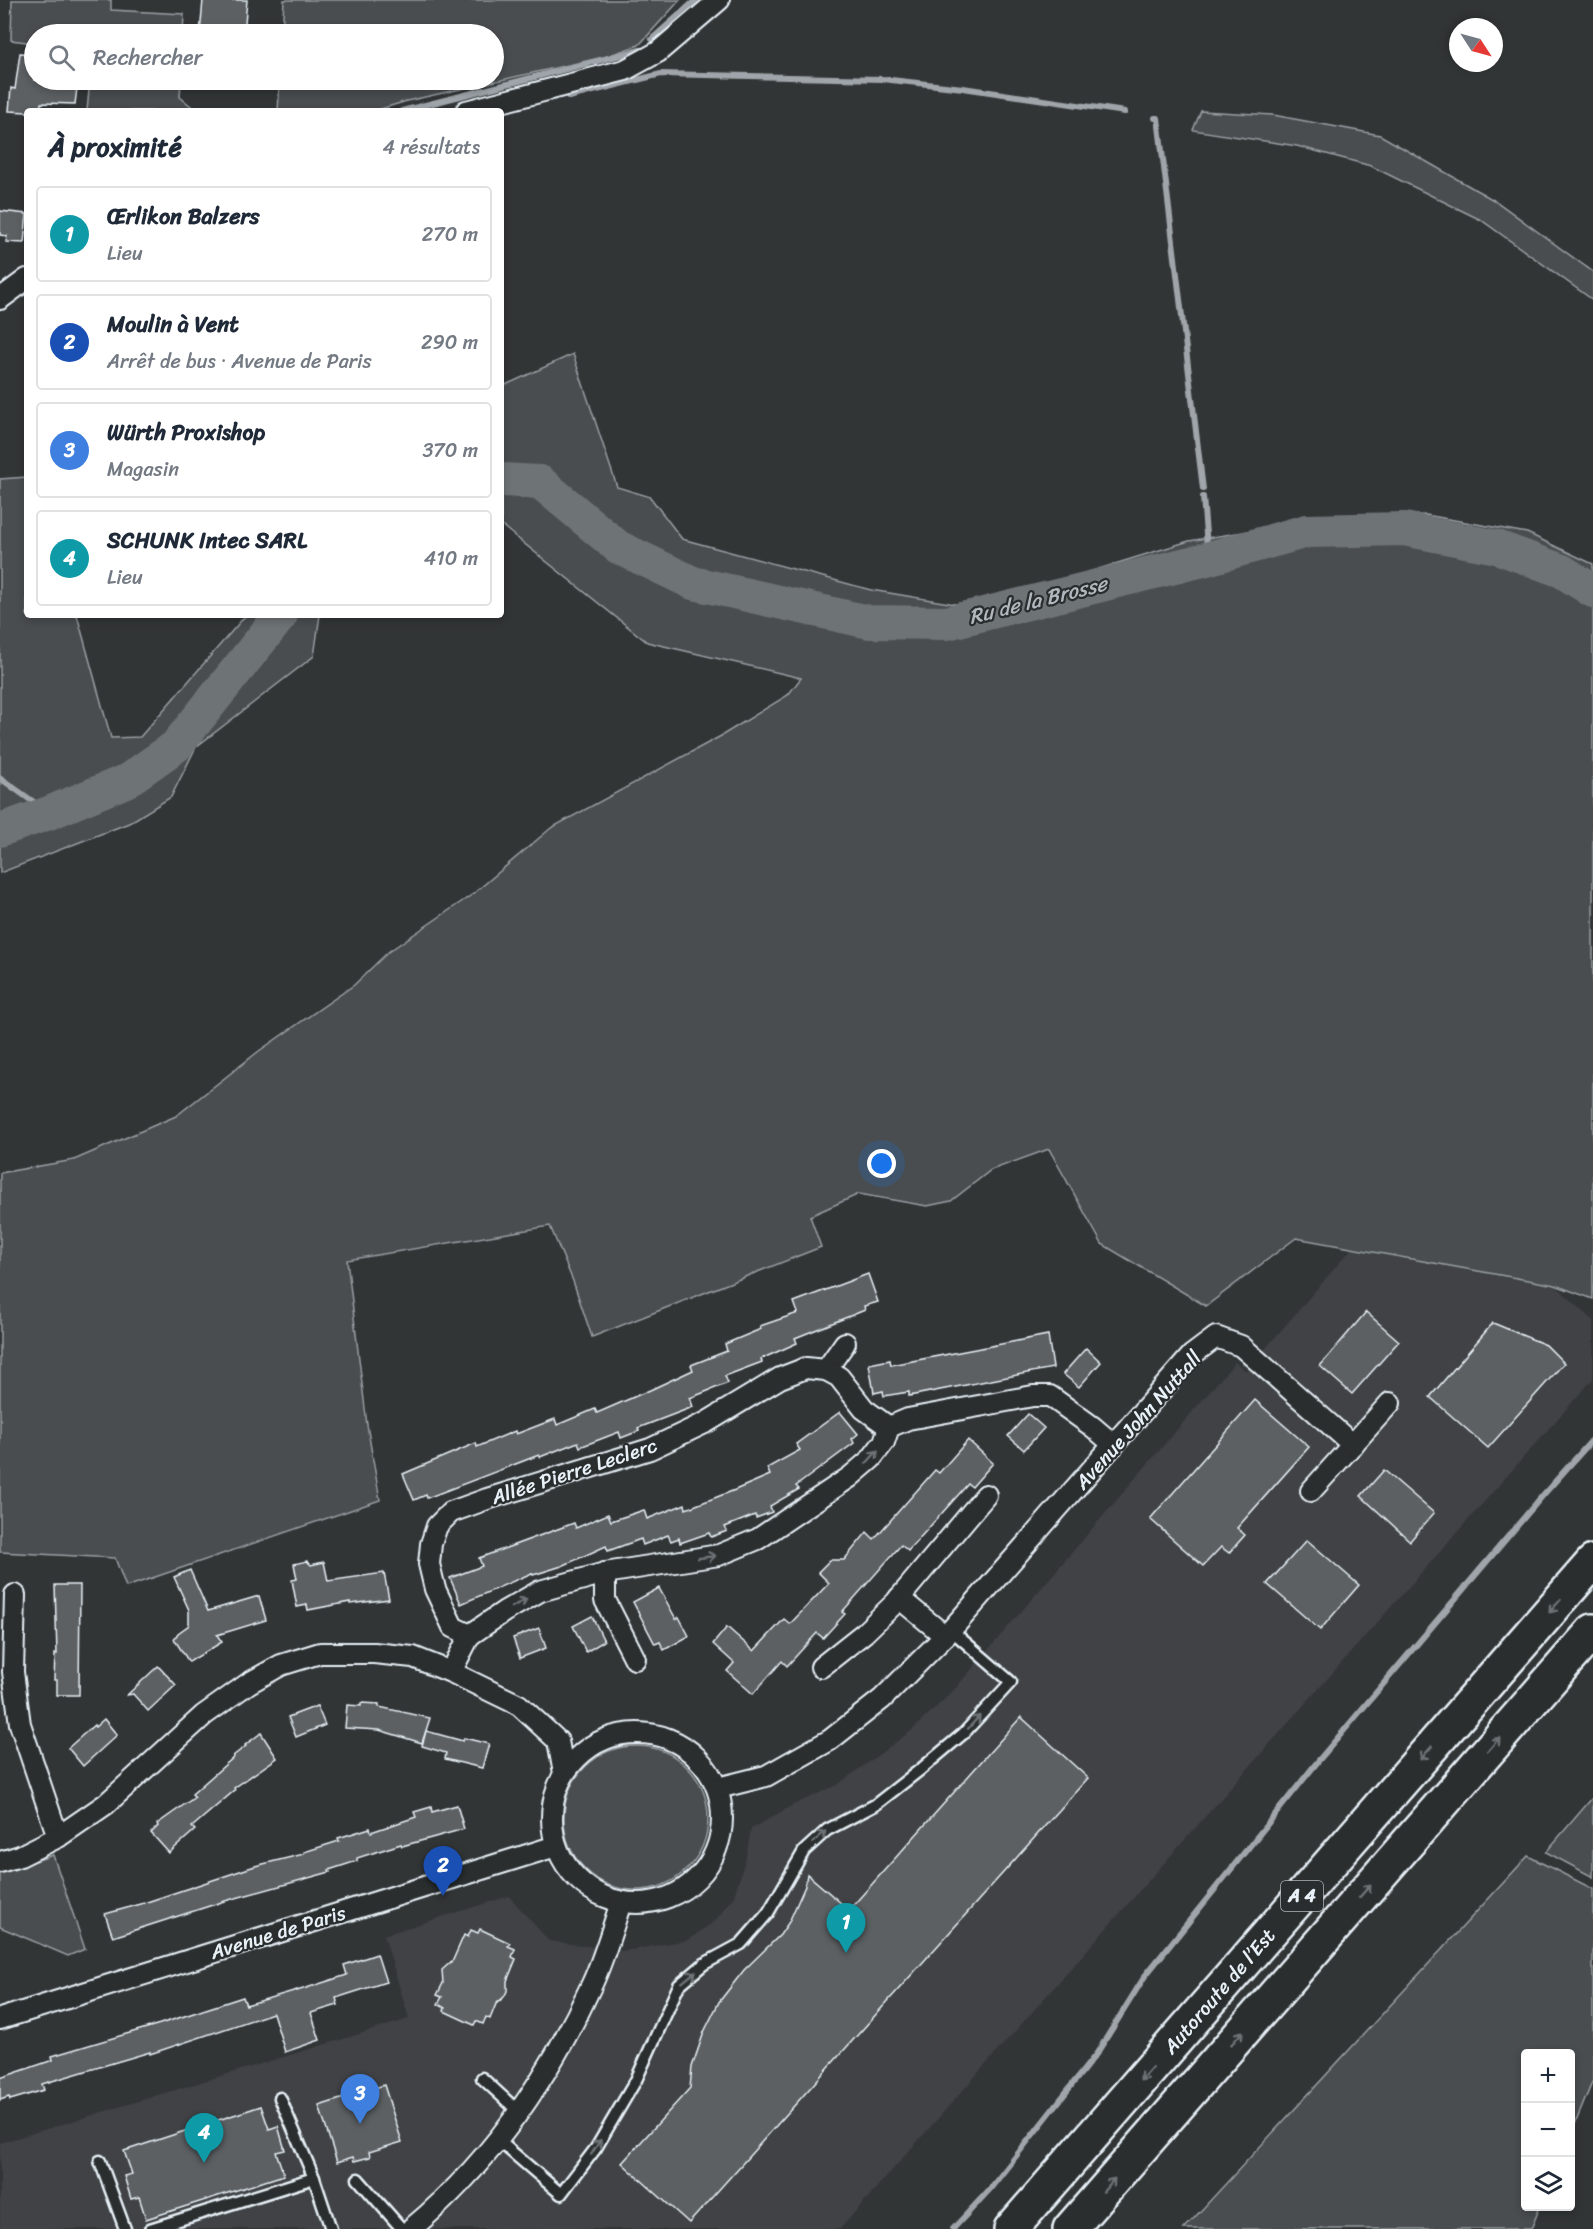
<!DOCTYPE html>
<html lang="fr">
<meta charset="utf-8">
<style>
:root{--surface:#fff;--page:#f2f2f3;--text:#1f2937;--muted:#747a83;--line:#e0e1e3;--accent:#db2777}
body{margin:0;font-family:Sriracha,sans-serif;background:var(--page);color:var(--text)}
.controls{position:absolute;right:18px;bottom:18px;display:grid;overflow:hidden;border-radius:6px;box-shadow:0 3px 9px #0003}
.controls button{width:54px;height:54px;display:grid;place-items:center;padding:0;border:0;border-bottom:2px solid var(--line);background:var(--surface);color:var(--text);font:30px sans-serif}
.compass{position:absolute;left:1449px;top:18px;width:54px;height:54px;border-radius:50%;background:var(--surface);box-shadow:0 3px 9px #0003;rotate:126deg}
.you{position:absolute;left:882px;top:1164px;width:21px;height:21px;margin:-15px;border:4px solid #fff;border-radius:50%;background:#1a73e8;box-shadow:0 0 0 9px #1a73e833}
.badge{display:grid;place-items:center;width:39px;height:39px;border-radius:50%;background:var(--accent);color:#fff;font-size:20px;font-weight:700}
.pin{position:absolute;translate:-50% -50px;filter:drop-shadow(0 2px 3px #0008)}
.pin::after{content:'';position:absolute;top:32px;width:21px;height:18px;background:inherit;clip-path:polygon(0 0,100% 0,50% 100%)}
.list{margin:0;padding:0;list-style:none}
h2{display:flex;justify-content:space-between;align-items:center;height:78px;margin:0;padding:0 24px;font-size:26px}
h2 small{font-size:20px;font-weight:400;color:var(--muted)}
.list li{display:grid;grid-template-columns:39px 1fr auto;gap:18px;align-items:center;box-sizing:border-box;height:96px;margin:0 12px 12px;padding:0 12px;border:2px solid var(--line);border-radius:6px}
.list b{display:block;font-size:22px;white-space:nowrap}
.list p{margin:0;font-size:20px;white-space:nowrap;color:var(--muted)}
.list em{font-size:20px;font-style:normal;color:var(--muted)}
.icon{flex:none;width:33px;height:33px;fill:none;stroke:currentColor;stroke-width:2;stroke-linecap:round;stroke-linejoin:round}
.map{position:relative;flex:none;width:1593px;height:2229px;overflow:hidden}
.search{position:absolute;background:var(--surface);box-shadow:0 3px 9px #0003;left:24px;top:24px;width:480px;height:66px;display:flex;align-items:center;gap:15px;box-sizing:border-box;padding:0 21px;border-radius:33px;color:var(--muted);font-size:22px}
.panel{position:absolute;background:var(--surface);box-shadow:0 3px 9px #0003;left:24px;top:108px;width:480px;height:510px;border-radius:6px}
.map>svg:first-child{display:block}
.built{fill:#3f4244}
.green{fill:#494d4f;stroke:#989fa4;stroke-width:1.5}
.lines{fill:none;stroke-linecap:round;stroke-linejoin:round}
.stream{stroke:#9fa5aa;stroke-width:6}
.river{stroke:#6e7376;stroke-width:34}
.building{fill:#5c6063;stroke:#e8f1f8;stroke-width:1.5}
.lane-casing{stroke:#e8f1f8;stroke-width:15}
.street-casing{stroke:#e8f1f8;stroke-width:24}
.highway-casing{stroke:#e8f1f8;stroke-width:38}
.lane{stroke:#2a2d2e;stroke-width:10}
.street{stroke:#2a2d2e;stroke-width:20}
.highway{stroke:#2a2d2e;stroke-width:33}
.oneway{stroke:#6c7275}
.labels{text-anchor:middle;stroke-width:4.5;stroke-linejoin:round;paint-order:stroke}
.shield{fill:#2a2d2e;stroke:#afb6bb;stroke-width:1.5}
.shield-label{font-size:18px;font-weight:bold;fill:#e8f1f8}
.street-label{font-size:20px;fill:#e8f1f8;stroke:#2a2d2e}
.water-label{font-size:21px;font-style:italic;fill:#b1b8be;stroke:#2a2d2e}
</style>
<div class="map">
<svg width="1593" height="2229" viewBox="0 0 1593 2229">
<rect width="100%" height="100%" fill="#323536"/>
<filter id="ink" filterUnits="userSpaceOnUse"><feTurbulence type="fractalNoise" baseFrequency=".0167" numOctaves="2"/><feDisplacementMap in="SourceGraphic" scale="12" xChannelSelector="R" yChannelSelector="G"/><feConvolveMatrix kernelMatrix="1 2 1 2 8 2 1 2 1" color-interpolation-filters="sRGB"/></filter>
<g filter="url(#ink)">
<!-- built -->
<path class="built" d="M1352 1248 1555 1285 1593 1320V1379L840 2229H0V2143L409 2019 384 1935 509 1896 549 1941 624 1951 688 1940 716 1920 734 1896 746 1857 751 1829 793 1805 837 1785 911 1731 953 1691 1235 1362 1246 1371Z"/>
<!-- green -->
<g class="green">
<path d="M12 0H111V10L184 14 183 34H34V43L11 40Z"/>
<path d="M284 0H680L639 45 604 57 407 101 374 111H278L280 80H494V34H282Z"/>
<path d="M90 80H181L180 97 197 111H87Z"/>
<path d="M1201 111 1273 115 1380 135 1497 202 1593 272V300L1481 220 1371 166 1297 146 1193 130Z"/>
<path d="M573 354 617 487 650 497 682 539 871 590 955 604 1040 587 1189 541 1332 517 1426 515 1527 533 1593 564V1299L1555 1285 1296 1238 1206 1306 1102 1244 1049 1149 991 1170 951 1201 927 1206 859 1194 810 1216 821 1247 592 1337 573 1281 550 1226 347 1260 367 1425 380 1500 126 1587 115 1558 0 1552V1173L74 1160 176 1116 259 1051 354 985 388 952 473 894 551 828 721 736 788 695 801 678 647 642 501 525V387Z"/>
<path d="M27 477V615H77L111 738 140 737 246 615H320L314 656 196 747 171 797 129 823 0 873V479Z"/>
<circle cx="636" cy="1818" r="72"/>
<path d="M1593 1797V1877L1546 1852Z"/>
<path d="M53 1855 85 1949 68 1956 0 1927V1873Z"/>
<path d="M1528 1856 1593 1889V2080L1571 2134 1570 2054H1526V2206L1540 2207 1531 2229H1184Z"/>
</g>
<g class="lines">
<!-- stream -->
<g class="stream">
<path d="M652 39 696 0"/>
<path d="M569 97 661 74 882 79 963 88 1125 112"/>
<path d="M402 111 640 50"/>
<path d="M1155 118H1158L1203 489"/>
<path d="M1203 497 1208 559"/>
<path d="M0 778 49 813"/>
<path d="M953 2229 990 2189 1097 2053 1145 1976 1319 1760 1544 1494 1593 1439"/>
</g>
<!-- river -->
<g class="river">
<path d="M501 480 540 482 618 547 693 583 869 622 947 623 1199 561 1307 531 1404 529 1497 547 1562 571 1593 591"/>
<path d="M0 830 49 813 128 780 176 746 281 615"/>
</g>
</g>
<!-- building -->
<g class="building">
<path d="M203 0H247L244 34H200Z"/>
<path d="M20 53 34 54V80H78L75 104 41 103 40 111 27 112 9 111 11 88 15 89Z"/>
<path d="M0 211 27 214 24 243 6 242 7 236 0 235Z"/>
<path d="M868 1274 878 1302 864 1306 865 1310 795 1338 797 1343 761 1359 762 1362 725 1376 728 1383 690 1398 693 1407 638 1428 639 1431 621 1438 619 1432 580 1447 578 1442 540 1457 539 1455 427 1498 426 1495 414 1500 403 1474 476 1443 477 1447 515 1431 516 1434 555 1419 557 1425 595 1409 597 1413 650 1390 693 1370 691 1365 727 1351 725 1344 761 1329 760 1326 798 1313 794 1302Z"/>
<path d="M1366 1312 1399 1341 1352 1394 1320 1366Z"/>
<path d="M1493 1323 1546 1345 1564 1363 1488 1448 1430 1397Z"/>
<path d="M1048 1335 1053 1368 909 1396V1392L884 1396 883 1391 874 1393 869 1364 890 1360 891 1365Z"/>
<path d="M1086 1348 1101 1362 1079 1387 1063 1374Z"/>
<path d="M1255 1400 1309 1447 1237 1528 1245 1535 1229 1553 1221 1547 1203 1566 1150 1519Z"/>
<path d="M840 1412 858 1434 852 1439 854 1443 796 1486 799 1489 770 1506 772 1512 756 1518 755 1515 725 1527 727 1531 711 1537 709 1533 680 1543 679 1538 671 1541 668 1535 643 1545 641 1539 608 1551 606 1546 562 1566 533 1575 532 1573 461 1604 450 1578 482 1566 479 1558 574 1523 576 1528 608 1514 611 1521 644 1510 647 1519 685 1504 686 1509 735 1490 770 1475 767 1468 800 1450 796 1444Z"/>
<path d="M1028 1414 1044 1428 1024 1450 1008 1436Z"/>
<path d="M968 1440 993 1463 972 1487 968 1484 908 1551 901 1545 842 1612 845 1614 823 1638 817 1633 787 1666 782 1661 753 1694 727 1671 734 1663 713 1644 727 1627 754 1651 784 1619 790 1624 829 1583 818 1572 830 1560H844L867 1532 874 1539 935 1470 939 1473Z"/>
<path d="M1384 1470 1434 1513 1410 1541 1361 1496Z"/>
<path d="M1307 1540 1359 1585 1320 1630 1267 1584Z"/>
<path d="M307 1561 311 1565 324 1562 328 1581 384 1573 389 1599 350 1604V1602L308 1610 307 1605 297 1607 292 1580 297 1579 294 1564Z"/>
<path d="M190 1570 208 1611 259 1596 266 1620 217 1635 222 1642 189 1662 174 1639 178 1633 189 1625V1610L174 1577Z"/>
<path d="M55 1585H80L79 1695H57V1680H54L55 1654H57Z"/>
<path d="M659 1588 676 1619 679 1617 689 1636 664 1650 660 1642 655 1644 633 1602Z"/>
<path d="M592 1616 604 1641 586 1652 573 1626Z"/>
<path d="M539 1628 546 1648 520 1658 513 1638Z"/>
<path d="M158 1666 176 1685 148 1711 133 1694 127 1695Z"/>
<path d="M361 1703 379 1704V1707L430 1718 422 1743 379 1730 345 1728 347 1705 361 1706Z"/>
<path d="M317 1706 325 1725 296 1737 288 1717Z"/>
<path d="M1021 1717 1088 1778 689 2223 622 2163 690 2088 692 2067 704 2032 719 2002 744 1970 780 1935 789 1922 805 1886 807 1874 849 1910Z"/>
<path d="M104 1719 117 1735 83 1766 68 1748 94 1725 95 1727Z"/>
<path d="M426 1731 463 1741 464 1738 489 1744 482 1768 445 1759 446 1753 422 1746Z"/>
<path d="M261 1733 277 1758 234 1788 235 1790 192 1827 195 1830 169 1853 151 1833 158 1826 157 1824 195 1797 192 1794 234 1757 233 1756 246 1746 245 1745Z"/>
<path d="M457 1805 464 1829 402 1846 401 1844 357 1858V1861L329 1870 330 1872 225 1901 113 1937 105 1914 141 1904 255 1866 304 1854V1852L339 1841 338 1838 370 1828 371 1832 416 1817 414 1812 431 1807 432 1812Z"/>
<path d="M480 1929 510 1943 508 1946 515 1949 512 1957 516 1959 507 1981V1991L504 1997 496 2004 490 2019 486 2017 483 2024 476 2021 474 2025 444 2011 445 2008 438 2004 442 1997 437 1995 443 1983 442 1970 453 1960 464 1935 468 1937 471 1930 478 1933Z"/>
<path d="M377 1954 386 1982 336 1998 338 2005 311 2013 320 2040 285 2052 273 2013 150 2054V2052L42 2084 44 2090 10 2100 9 2097 0 2100V2078L53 2060 52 2056 160 2024 243 1997 246 2005 297 1990V1991L347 1975 344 1965Z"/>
<path d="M384 2085 402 2142 369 2152 370 2157 354 2161 353 2157 337 2162 319 2106Z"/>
<path d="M261 2106 269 2129 278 2126 285 2150 276 2152 284 2175 146 2219 139 2197 131 2199 124 2176 132 2174 124 2151Z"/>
</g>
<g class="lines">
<!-- lane casing -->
<g class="lane-casing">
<g id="lane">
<path d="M482 2078 519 2112"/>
<path d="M280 2098 314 2178 331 2229"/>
<path d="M498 2140 561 2194 596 2148 636 2080 679 1985 704 1964 741 1944 768 1913 804 1851 827 1830 875 1805 921 1769 964 1733 1011 1682 951 1630"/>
<path d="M100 2161 125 2229"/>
<path d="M358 2179 402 2229"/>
<path d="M150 2229 314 2178"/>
</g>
</g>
<!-- street casing -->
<g class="street-casing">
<g id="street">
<path d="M466 111 625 70 658 52 719 0"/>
<path d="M0 299 27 279"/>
<path d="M826 1370 845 1343"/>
<path d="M1311 1491 1390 1403"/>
<path d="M605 1573V1600L635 1659"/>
<path d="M15 1595 13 1672 20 1724 58 1837"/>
<path d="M899 1598 945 1636"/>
<path d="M470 1635 453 1627 435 1589 429 1564 431 1544 437 1526 451 1512 487 1499 650 1449 707 1422 780 1378 806 1368 826 1370 839 1377 864 1409 889 1427"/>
<path d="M821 1667 864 1633 896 1602 986 1495"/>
<path d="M451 1672 470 1635 505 1611 540 1591 605 1573 719 1555 758 1539 850 1477 871 1459 884 1442 889 1427 908 1419 1033 1396H1050L1093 1427 1114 1445"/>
<circle cx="637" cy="1818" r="85"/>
<path d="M718 1788 766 1776 830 1740 882 1699 951 1630 1192 1355 1216 1337 1241 1346 1353 1445"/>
<path d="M0 1862 20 1856 58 1837 106 1804 204 1715 249 1683 281 1665 320 1653H374L413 1657 451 1672 519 1705 558 1741 564 1773"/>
<path d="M0 2019 556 1846"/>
<path d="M411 2229C490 2163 549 2078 592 1984 604 1958 612 1930 621 1902"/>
</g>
</g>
<!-- highway casing -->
<g class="highway-casing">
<g id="highway">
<path d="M1011 2229 1593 1562"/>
<path d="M1070 2229 1593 1631"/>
</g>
</g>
<!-- lane -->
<use href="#lane" class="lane"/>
<!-- street -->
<use href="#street" class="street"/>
<!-- highway -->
<use href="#highway" class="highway"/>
</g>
<!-- one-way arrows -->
<defs><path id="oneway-shaft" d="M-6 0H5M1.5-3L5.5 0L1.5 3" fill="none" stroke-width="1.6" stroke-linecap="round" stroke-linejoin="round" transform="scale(1.5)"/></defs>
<g class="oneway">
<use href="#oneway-shaft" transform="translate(872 1457) rotate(-48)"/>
<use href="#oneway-shaft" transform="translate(707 1557) rotate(-8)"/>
<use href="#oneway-shaft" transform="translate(519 1603) rotate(-29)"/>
<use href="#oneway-shaft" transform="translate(1555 1606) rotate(131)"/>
<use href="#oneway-shaft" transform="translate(974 1722) rotate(-48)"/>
<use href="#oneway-shaft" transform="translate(1494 1744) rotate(-49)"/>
<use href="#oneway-shaft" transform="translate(1426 1753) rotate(131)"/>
<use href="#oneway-shaft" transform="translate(819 1837) rotate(-42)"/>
<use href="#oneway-shaft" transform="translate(1365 1891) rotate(-49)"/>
<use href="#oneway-shaft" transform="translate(689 1977) rotate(-39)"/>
<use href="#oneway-shaft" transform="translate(1237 2038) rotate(-49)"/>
<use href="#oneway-shaft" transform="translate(1146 2074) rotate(131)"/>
<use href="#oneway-shaft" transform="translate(596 2147) rotate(-57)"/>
<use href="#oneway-shaft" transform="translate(1109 2185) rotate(-49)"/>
</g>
</g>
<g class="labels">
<!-- shield labels -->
<rect class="shield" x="1281" y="1881" width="42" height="30" rx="4.5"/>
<g class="shield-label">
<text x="1302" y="1902">A 4</text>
</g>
<!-- street labels -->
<g class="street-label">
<text transform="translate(1138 1420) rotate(-48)" y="7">Avenue John Nuttall</text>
<text transform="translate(574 1471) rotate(-18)" y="7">Allée Pierre Leclerc</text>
<text transform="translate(278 1932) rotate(-17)" y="7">Avenue de Paris</text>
<text transform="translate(1219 1991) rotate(-49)" y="7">Autoroute de l’Est</text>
</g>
<!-- water labels -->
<g class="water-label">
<text transform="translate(1038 600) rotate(-14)" y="7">Ru de la Brosse</text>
</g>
</g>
</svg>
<div class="controls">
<button>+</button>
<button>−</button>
<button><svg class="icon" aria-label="layers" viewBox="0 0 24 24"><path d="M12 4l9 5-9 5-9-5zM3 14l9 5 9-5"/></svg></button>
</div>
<svg class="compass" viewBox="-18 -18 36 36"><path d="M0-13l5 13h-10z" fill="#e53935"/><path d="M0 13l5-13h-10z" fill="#747a83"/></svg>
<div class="you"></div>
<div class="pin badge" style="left:846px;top:1953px;background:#0f9aa8">1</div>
<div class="pin badge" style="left:443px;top:1896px;background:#1a4fb4">2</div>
<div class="pin badge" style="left:360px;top:2124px;background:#3f7fe0">3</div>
<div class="pin badge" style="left:204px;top:2163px;background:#0f9aa8">4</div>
<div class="search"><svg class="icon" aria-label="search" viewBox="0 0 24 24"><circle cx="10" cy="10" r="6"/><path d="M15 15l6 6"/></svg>Rechercher</div>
<section class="panel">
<h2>À proximité<small>4 résultats</small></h2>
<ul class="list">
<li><span class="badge" style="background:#0f9aa8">1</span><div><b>Œrlikon Balzers</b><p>Lieu</p></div><em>270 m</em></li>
<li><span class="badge" style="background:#1a4fb4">2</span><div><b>Moulin à Vent</b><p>Arrêt de bus · Avenue de Paris</p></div><em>290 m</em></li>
<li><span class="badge" style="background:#3f7fe0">3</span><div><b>Würth Proxishop</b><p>Magasin</p></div><em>370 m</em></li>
<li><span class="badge" style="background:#0f9aa8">4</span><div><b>SCHUNK Intec SARL</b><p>Lieu</p></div><em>410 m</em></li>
</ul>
</section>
</div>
